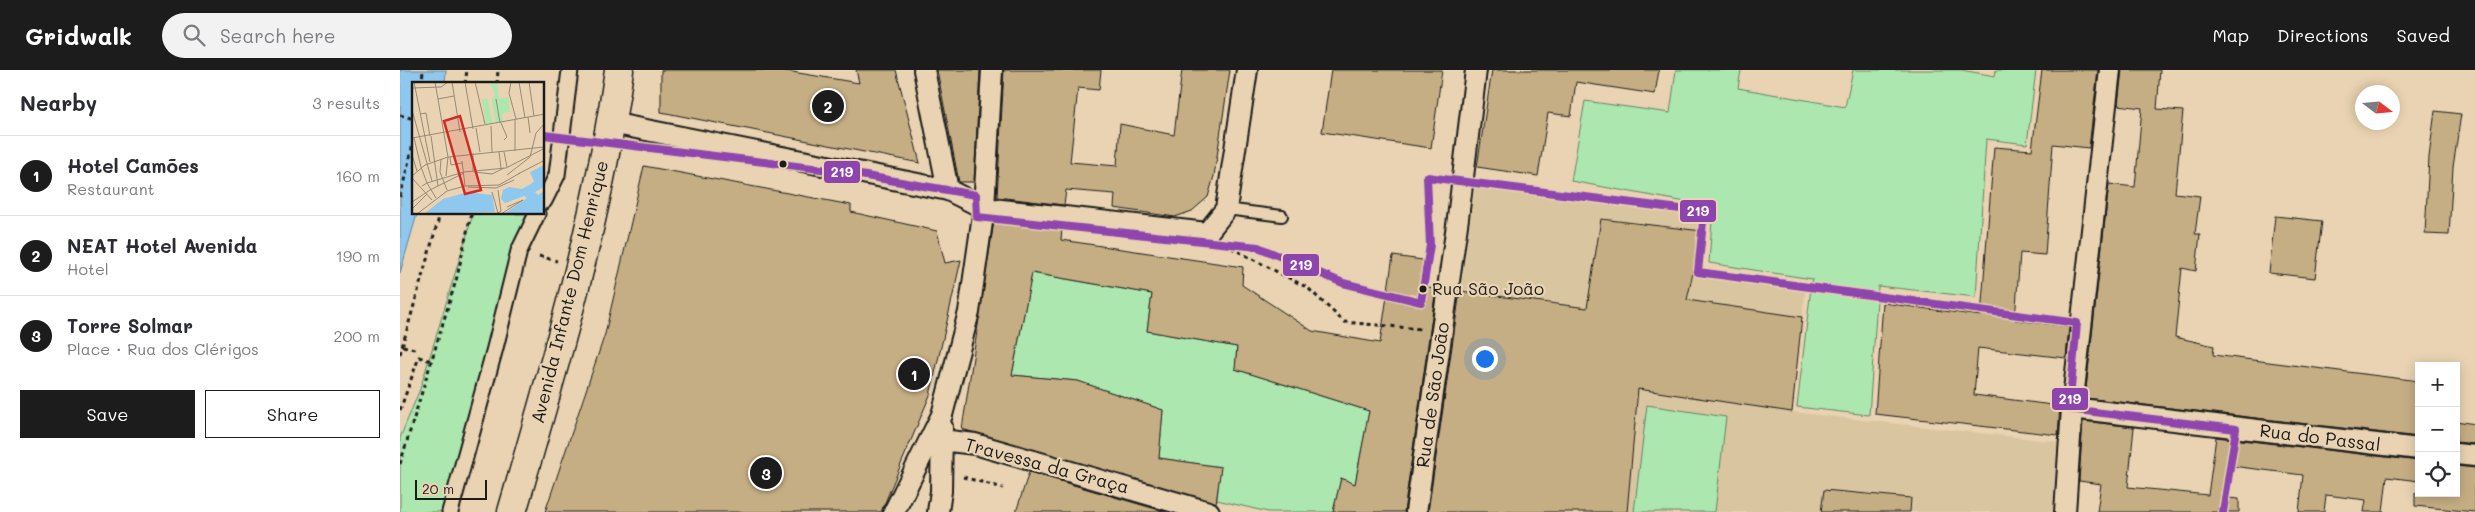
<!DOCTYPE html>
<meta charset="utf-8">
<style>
:root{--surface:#fff;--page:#f2f2f3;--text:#2b2b33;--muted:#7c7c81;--line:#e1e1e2;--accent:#1c1c1c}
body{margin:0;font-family:Mali,sans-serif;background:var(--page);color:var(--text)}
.controls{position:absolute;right:15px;bottom:15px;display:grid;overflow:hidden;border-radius:0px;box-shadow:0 2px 12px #0003}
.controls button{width:45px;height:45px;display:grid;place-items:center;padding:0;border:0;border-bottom:1px solid var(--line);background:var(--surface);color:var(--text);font:25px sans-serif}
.compass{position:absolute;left:1955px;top:15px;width:45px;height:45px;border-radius:50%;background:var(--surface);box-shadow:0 2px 12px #0003;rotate:106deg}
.scale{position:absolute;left:15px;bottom:12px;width:72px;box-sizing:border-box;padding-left:5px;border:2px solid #1c1c1c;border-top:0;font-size:14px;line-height:18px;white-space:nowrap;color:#1c1c1c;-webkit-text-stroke:4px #e9d3b2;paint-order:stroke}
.you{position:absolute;left:1084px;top:288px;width:18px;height:18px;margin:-12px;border:4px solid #fff;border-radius:50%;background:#1a73e8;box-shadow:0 0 0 8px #1a73e833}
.badge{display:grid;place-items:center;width:32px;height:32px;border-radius:50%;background:var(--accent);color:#fff;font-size:16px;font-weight:700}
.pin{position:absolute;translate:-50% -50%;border:2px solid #fff;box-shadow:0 1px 5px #0006}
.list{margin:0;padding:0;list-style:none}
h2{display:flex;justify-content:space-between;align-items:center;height:65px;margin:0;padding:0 20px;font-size:21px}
h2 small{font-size:16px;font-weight:400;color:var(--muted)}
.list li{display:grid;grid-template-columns:32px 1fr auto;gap:15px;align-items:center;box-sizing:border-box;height:80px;padding:0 20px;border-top:1px solid var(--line)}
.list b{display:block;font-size:19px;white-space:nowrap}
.list p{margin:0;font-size:16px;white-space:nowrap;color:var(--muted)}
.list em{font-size:16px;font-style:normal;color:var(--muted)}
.actions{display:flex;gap:10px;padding:15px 20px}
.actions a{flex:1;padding:11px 0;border:1px solid var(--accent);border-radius:0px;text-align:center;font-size:18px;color:var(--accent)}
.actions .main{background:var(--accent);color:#fff}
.icon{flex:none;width:28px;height:28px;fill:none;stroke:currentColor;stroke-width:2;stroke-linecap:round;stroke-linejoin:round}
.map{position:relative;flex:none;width:2075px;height:442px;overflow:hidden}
header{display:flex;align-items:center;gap:30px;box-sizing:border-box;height:70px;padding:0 25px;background:var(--accent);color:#fff}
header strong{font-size:24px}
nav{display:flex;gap:28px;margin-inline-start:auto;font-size:18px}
.search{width:350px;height:45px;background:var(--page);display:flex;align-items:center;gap:12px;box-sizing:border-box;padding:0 18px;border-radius:28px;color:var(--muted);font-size:19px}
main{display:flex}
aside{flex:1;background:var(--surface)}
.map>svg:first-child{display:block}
.built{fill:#dac5a1}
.green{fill:#abe7ae;stroke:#648265}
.water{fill:#8ec8ee;stroke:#60839a}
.building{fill:#c6ae84;stroke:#1c1c1c}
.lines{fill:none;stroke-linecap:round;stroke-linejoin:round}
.service-casing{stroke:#1c1c1c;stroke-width:14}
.pedestrian-casing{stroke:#1c1c1c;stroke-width:19}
.minor-casing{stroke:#1c1c1c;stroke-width:24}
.secondary-casing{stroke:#1c1c1c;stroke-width:31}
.path{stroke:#1c1c1c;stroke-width:3;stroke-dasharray:4 4;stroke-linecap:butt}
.service{stroke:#e9d3b2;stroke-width:10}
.pedestrian{stroke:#e9d3b2;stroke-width:15}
.minor{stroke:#e9d3b2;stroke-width:20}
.secondary{stroke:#e9d3b2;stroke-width:28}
.bus-1-casing{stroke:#e9d3b2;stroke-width:11}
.bus-1{stroke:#8e44ad;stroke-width:8}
.bus-dot{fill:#1c1c1c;stroke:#e9d3b2;stroke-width:2}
.labels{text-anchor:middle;stroke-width:4.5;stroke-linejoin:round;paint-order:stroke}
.bus-label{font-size:17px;fill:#1c1c1c;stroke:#e9d3b2;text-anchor:start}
.street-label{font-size:18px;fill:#1c1c1c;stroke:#e9d3b2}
.inset-road{fill:none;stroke:#978a76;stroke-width:1}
.view{fill:#d62828;fill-opacity:0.15;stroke:#d62828;stroke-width:2.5}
.inset-edge{fill:none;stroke:#1c1c1c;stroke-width:2.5}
.line-badge{stroke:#e9d3b2;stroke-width:2}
.badge-label{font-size:14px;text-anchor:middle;font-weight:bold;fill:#fff}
</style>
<header>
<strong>Gridwalk</strong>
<div class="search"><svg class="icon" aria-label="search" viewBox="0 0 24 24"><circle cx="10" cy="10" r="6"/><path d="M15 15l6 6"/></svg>Search here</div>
<nav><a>Map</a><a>Directions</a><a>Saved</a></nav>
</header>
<main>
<aside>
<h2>Nearby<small>3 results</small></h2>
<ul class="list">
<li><span class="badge">1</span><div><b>Hotel Camões</b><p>Restaurant</p></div><em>160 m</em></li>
<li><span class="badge">2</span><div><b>NEAT Hotel Avenida</b><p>Hotel</p></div><em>190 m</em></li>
<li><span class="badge">3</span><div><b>Torre Solmar</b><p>Place · Rua dos Clérigos</p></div><em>200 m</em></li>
</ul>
<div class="actions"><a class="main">Save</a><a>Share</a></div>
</aside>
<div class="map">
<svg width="2075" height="442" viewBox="0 0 2075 442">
<rect width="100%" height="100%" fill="#e9d3b2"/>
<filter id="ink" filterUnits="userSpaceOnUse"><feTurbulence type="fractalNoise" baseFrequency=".02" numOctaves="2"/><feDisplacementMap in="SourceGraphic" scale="10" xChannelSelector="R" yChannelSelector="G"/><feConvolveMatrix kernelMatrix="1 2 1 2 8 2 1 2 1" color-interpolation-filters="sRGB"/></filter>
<g filter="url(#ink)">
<!-- built -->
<path class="built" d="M1075 118 1134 125 1136 119 1308 145 1302 200 1406 214 1392 342 1660 372 1656 442H1029Z"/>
<!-- green -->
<g class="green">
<path d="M1276 0H1341L1338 18 1445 37 1453 0H1561L1595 6 1596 0H1636L1627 74 1586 69 1576 227 1478 216 1469 345 1397 337 1412 209 1309 193 1313 137 1171 111 1185 31 1270 43Z"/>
<path d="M73 144H126C106 245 73 344 41 442H0V368L20 319Z"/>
<path d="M632 203 752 224 747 261 837 277 835 299 969 341 955 414 941 408 933 442H868L817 430 820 397 759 388 763 340 678 311 612 305Z"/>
<path d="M1247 335 1326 347 1315 442H1234Z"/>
</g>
<!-- water -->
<path class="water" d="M0 0H46L45 14H14V144H17L0 203Z"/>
<!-- building -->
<g class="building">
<path d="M261 0H380L459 13 456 0H496L520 93 261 42Z"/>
<path d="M537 0H580L574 112H559Z"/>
<path d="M604 0H701L699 20 678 18 670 92 717 96 720 54 774 65 782 0H830L814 106 808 127 792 141 775 147 714 138 715 124 666 120 664 135 597 127Z"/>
<path d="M931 0H1042L1031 78 922 62Z"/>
<path d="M1092 0H1259L1255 24 1176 12 1171 46 1148 43 1138 106 1077 97Z"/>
<path d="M1642 0H1698L1689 78 1653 74 1645 185 1620 183 1615 250 1669 257 1666 288 1578 278 1574 325 1660 336 1658 365 1475 344 1483 233 1581 246 1594 77 1632 80Z"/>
<path d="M1722 0H1760L1757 39 1783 41 1775 123 1800 126 1795 164H1800L1796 201 1782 198 1775 267 1814 276 1813 285 2019 311V367L1685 328 1709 114 1735 117 1742 38 1718 35Z"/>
<path d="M2035 41 2061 44 2053 97 2049 165 2025 164 2029 87Z"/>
<path d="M244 96 451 135V142L537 161 545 193 561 190 530 325 481 442H145L205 264Z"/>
<path d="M1875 146 1922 151 1915 208 1869 203Z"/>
<path d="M1201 149 1302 161 1287 230 1402 247 1392 342 1238 319 1227 442H1028L1060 221 1187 238Z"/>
<path d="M594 151 662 159 661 170 843 197 842 215 912 261 980 273 993 186 1030 191 1026 217 1036 218 1004 442H933L941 408 955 414 969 341 835 299 837 277 747 261 752 224 632 203 612 305 678 311 763 340 759 388 821 397 816 433 562 359Z"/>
<path d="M1683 351 1734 357 1728 417 1808 425 1816 367 2019 391V411L1987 407 1983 442H1964L1966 430 1926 425 1924 442H1899L1903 405 1832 396 1828 428 1839 429V442H1697L1701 414 1679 411Z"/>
<path d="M2056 351 2075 354V374L2056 372Z"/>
<path d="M2056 396 2075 398V442L2015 436V423H2056Z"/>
<path d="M629 402 766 442H616Z"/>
<path d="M1424 420 1511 428 1510 442H1421Z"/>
</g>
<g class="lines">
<!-- service casing -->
<g class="service-casing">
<path id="service" d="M826 139 882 146"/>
</g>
<!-- pedestrian casing -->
<g class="pedestrian-casing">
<g id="pedestrian">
<path d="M144 131 157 105 170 0"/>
<path d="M50 442 95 278 119 181 137 144"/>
</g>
</g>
<!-- minor casing -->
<g class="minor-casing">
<g id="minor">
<path d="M524 0 548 120"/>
<path d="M211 53 548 120 584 138 807 163 826 139 847 0"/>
<path d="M1672 338 2019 379"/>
<path d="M541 370 575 374 809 442"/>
<path d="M2056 384 2075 386"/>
<path d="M494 442 542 345 569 242 584 138 592 0"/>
<path d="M538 442 541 421 542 357"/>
<path d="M1016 442 1058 148 1076 0"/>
<path d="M1665 442 1672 338 1710 0"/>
</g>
</g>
<!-- secondary casing -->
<g class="secondary-casing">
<path id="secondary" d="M112 442C154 297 198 150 219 0"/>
</g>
<!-- path -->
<g class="path">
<path d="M22 14 23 0"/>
<path d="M65 14 67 0"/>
<path d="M97 14 98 0"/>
<path d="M0 45 14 49"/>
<path d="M0 127 14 70"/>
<path d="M824 174 908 218 944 252 1021 259"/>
<path d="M139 186 157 191"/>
<path d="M3 276 18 280"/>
<path d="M0 284 40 144"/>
<path d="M0 340 19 287 31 291"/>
<path d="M0 394 57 207 71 144"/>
<path d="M563 407 603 418"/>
</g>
<!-- service -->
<use href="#service" class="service"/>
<!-- pedestrian -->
<use href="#pedestrian" class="pedestrian"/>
<!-- minor -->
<use href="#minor" class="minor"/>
<!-- secondary -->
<use href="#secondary" class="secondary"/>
<!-- bus-1 casing -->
<g class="bus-1-casing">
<path id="bus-1" d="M144 65 437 101 576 125 577 147 858 177 943 213 1021 232 1030 175 1027 107 1304 142 1298 202 1677 253 1669 339 1836 359 1823 442"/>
</g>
<!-- bus-1 -->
<use href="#bus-1" class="bus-1"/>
</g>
</g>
<!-- markers -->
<g class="bus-dot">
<circle cx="383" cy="94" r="4.5"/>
<circle cx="1023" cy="219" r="4.5"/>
</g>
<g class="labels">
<!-- bus labels -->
<g class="bus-label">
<text x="1032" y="225">Rua São João</text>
</g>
<!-- street labels -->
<g class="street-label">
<text transform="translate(170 222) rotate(-76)" y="6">Avenida Infante Dom Henrique</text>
<text transform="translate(1033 325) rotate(-82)" y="6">Rua de São João</text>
<text transform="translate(1920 368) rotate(7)" y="6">Rua do Passal</text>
<text transform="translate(647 396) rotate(15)" y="6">Travessa da Graça</text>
</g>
</g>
<!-- overview -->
<g transform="translate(12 12)">
<rect width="132" height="132" fill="#e9d3b2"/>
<path d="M78 0H85L87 17 96 15 98 30 90 31 91 40 84 41 80 18 83 12ZM75 16 81 42 74 43 70 17Z" fill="#abe7ae"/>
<path d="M132 83V105L123 110 126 113 132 109V132H92L115 116 112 114 93 121 89 117 91 108 97 105 110 107 119 102 122 99 118 90ZM56 110 80 113 83 130 12 132 31 117Z" fill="#8ec8ee"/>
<path class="inset-road" d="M2 0 18 80M23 0 36 75 34 94M40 0 48 50M53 0 61 47M63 0 73 42M99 0 97 11 104 37M107 0 113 36M117 0 122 34M0 6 29 5 36 0M26 17 42 14M84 17 88 41M0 28 20 99M8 32 14 31 18 54M116 35 118 51M103 38V69M89 41 95 55 92 58M79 44 80 70M64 46 68 70M19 54 26 104M0 56 133 32M2 56 9 85M87 70 89 86M92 70 95 85M61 71V89M0 73 5 89M38 75 39 83 50 81M29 77 28 90 35 108M50 79 53 104M9 85 15 101 10 104M62 90 80 92 92 86M106 92 133 78M95 93 118 75 124 51 133 41M0 94 13 83 36 75 132 65M0 96 20 118M56 105 84 106 102 98M80 110 86 131 89 129 86 108M24 116 15 101 52 90 94 86 133 66M0 120 18 108 52 91M0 127 15 112M5 132 35 109 53 104 87 103 108 91M89 132 111 118 95 125"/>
<path class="view" d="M48 34 69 108 53 112 32 39Z"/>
<rect width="132" height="132" class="inset-edge"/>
</g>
<g class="line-badge">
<rect x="423" y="90" width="38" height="24" rx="5" fill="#8e44ad"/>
<rect x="1279" y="129" width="38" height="24" rx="5" fill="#8e44ad"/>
<rect x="882" y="183" width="38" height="24" rx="5" fill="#8e44ad"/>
<rect x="1651" y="317" width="38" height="24" rx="5" fill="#8e44ad"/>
</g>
<g class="badge-label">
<text x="442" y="107">219</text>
<text x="1298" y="146">219</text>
<text x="901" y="200">219</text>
<text x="1670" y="334">219</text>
</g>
</svg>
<div class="controls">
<button>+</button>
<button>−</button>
<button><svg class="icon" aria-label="locate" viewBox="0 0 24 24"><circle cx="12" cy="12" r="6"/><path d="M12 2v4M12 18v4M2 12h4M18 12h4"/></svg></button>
</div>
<svg class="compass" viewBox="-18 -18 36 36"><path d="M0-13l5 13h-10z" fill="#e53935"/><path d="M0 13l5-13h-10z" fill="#7c7c81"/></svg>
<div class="scale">20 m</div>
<div class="you"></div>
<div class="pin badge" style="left:514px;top:304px">1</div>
<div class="pin badge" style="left:428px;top:36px">2</div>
<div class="pin badge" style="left:366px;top:403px">3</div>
</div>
</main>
